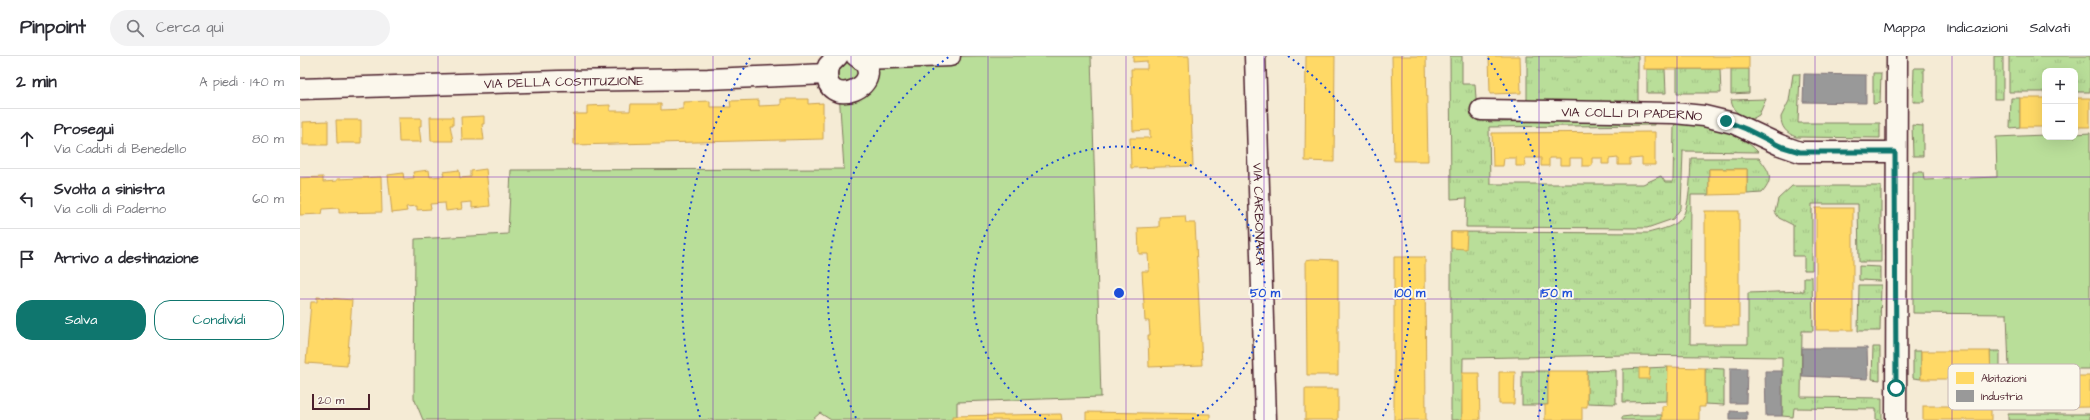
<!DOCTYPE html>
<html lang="it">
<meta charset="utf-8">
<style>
:root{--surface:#fff;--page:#f2f2f3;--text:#2b2b33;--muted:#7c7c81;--line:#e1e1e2;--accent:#0f766e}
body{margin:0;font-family:"Architects Daughter",sans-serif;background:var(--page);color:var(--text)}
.controls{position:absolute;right:12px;top:12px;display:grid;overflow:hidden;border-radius:8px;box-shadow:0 4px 16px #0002}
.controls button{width:36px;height:36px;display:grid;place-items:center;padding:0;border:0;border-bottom:1px solid var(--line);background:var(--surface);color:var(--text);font:20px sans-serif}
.scale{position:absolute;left:12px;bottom:10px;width:58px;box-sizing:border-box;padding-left:4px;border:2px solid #4a1f2b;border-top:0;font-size:11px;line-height:14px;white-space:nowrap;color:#4a1f2b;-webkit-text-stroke:3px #fbf7ec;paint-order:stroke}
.stop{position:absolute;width:12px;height:12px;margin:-9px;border:3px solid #0f766e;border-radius:50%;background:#fff}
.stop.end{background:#0f766e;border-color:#fff;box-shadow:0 1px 4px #0008}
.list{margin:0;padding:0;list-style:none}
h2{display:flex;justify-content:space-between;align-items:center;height:52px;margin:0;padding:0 16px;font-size:17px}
h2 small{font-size:13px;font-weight:400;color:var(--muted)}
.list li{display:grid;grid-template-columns:26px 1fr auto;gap:12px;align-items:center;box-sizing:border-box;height:60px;padding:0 16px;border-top:1px solid var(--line)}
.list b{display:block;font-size:15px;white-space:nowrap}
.list p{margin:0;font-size:13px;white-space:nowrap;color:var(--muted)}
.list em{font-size:13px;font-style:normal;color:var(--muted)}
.actions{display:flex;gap:8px;padding:12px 16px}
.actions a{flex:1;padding:9px 0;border:1px solid var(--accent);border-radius:16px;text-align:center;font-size:14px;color:var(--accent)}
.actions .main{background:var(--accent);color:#fff}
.icon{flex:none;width:22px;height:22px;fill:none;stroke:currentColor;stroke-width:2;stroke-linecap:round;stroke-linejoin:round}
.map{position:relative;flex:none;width:1790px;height:364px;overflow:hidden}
header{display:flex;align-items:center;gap:24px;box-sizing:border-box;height:56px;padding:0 20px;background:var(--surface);border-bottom:1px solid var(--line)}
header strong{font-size:19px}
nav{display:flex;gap:22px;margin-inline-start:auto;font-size:14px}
.search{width:280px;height:36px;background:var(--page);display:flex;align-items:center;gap:10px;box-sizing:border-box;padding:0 14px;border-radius:22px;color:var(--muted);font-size:15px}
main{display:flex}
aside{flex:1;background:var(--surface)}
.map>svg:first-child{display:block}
.grass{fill:url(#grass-tufts);stroke:#827e62}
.green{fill:#b9de99;stroke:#827e62}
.homes{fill:#ffd966;stroke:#c9a154}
.industry{fill:#999;stroke:#817478}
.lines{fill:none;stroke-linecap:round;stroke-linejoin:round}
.street-casing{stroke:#4a1f2b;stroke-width:23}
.street{stroke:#fbf7ec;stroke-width:20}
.route{stroke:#0f766e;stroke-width:5}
.grid{fill:none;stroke:#7b2cbf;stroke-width:1;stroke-opacity:0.55}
.ring{fill:none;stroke:#1d4ed8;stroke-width:2;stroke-dasharray:2 4}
.labels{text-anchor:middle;stroke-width:4;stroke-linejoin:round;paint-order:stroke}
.street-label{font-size:13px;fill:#4a1f2b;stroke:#fbf7ec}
.key{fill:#fbf7ec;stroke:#c6b6b2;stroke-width:1}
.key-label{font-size:11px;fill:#4a1f2b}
.centre{fill:#1d4ed8;stroke:#fbf7ec;stroke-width:2}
.ring-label{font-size:12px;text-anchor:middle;font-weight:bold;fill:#1d4ed8;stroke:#fbf7ec;stroke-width:4;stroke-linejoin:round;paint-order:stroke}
</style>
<header>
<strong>Pinpoint</strong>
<div class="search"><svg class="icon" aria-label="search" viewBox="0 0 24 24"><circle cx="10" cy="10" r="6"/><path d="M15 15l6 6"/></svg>Cerca qui</div>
<nav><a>Mappa</a><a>Indicazioni</a><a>Salvati</a></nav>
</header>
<main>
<aside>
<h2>2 min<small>A piedi · 140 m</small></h2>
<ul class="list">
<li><svg class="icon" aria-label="ahead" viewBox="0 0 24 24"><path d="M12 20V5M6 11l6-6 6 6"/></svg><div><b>Prosegui</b><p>Via Caduti di Benedello</p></div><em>80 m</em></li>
<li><svg class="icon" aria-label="left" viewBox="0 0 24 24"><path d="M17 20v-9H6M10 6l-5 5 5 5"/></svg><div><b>Svolta a sinistra</b><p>Via colli di Paderno</p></div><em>60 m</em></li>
<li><svg class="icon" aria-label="arrive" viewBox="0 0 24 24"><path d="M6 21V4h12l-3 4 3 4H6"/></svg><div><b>Arrivo a destinazione</b></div></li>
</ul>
<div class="actions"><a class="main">Salva</a><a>Condividi</a></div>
</aside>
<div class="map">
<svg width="1790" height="364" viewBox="0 0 1790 364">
<defs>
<pattern id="grass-tufts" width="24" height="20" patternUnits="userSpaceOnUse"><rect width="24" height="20" fill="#b9de99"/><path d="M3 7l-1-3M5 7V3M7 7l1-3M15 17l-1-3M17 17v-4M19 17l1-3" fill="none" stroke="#a1be84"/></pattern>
</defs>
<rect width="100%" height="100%" fill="#f5ebd5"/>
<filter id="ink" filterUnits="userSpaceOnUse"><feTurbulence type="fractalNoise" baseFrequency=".025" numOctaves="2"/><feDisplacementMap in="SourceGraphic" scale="8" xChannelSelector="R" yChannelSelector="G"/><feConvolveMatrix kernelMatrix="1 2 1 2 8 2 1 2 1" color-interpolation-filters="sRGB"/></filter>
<g filter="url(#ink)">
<!-- grass -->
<g class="grass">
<path d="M1150 0H1162V28H1175L1177 58 1189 66 1354 64V69L1189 71 1190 128H1343L1361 120 1365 126H1373L1374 70 1377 66C1406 70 1438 74 1458 96L1383 95 1381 152 1373 163 1347 172 1166 171 1167 142 1151 143Z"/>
<path d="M1227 0H1338V46L1227 47Z"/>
<rect x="1694" y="0" width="9" height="43"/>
<path d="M1709 0H1790V36H1775V15H1745V36H1709Z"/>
<path d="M1614 12H1624V46H1613Z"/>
<path d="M1347 13H1365L1366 37H1347Z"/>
<path d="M1377 13H1420L1421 37H1377Z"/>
<path d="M1431 13H1449V37L1431 38Z"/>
<path d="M1573 17H1581L1580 47 1573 48Z"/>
<path d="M1493 18H1500L1498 67H1580V82L1496 81C1486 77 1481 71 1481 61L1489 45Z"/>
<path d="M1711 42H1720V71L1710 72Z"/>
<path d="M1466 43 1459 59 1452 63C1440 61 1433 56 1431 44Z"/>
<path d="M1612 69 1623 70V100H1613Z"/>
<path d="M1391 102H1459C1469 115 1475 122 1462 137L1447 138V113H1409V139H1391L1390 288H1448V237L1504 235V221H1512L1513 275H1502L1501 341 1582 342V364H1576V353L1494 352 1493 361 1482 360V301L1327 299 1163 302 1162 364H1151V176L1348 177C1358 174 1371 172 1379 165 1391 154 1390 118 1391 102Z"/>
<path d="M1492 130H1581V206H1559L1558 148H1512V214H1504V200H1493V169L1479 162 1475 156 1478 143Z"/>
<path d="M1559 210 1580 211V225L1559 224Z"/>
<path d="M1559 229H1581L1580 275H1558Z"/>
<path d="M1573 291H1580V324L1572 323Z"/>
<path d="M1613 295H1621V323L1613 322Z"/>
<path d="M1690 295H1700V323H1691Z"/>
<path d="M1368 311 1367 345 1323 346V313Z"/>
<path d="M1405 312 1424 313V349L1405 348Z"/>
<path d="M1316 314V348L1287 347V315Z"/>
<rect x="1222" y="315" width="26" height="34"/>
<rect x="1708" y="358" width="82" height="6"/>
<path d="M1339 359H1362V364H1322V361Z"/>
</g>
<!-- green -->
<g class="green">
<path d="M679 0H791L801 341 657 346V364H531L520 357 512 364H123L114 342 115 183 208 178 211 114 544 113 537 4Z"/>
<path d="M1790 77V313H1709L1707 258 1613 257V116H1623L1624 124 1697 121 1696 81 1745 79V81H1775V78Z"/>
</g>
<!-- homes -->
<g class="homes">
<path d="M833 0H889L893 110 831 112 830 82H850V74L833 75 831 13H847V5L833 6Z"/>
<path d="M1006 0H1035L1034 106 1005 105Z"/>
<path d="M1092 0H1126L1128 105H1094Z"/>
<path d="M1189 0H1220L1221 37 1190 38Z"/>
<rect x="1344" y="0" width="105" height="13"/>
<rect x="1720" y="42" width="25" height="29"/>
<rect x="1775" y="42" width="15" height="29"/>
<path d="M481 43H508V48L523 47V83L274 89V58H287V50L310 49V55H330L331 48H361V54L383 53V46L410 45V51H431L430 45 459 44V50L481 49Z"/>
<path d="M184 60V68H182L184 84H162L161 61Z"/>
<path d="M130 61H153V69H150L153 85H131Z"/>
<path d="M98 62H121V70H119L121 86H99Z"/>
<path d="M36 64H61V87H37Z"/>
<path d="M28 65V89H3V66Z"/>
<path d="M1355 76V109H1342V102L1330 103V109H1318V102L1309 103V108H1302V102H1292V110H1282V102H1270V109H1260V102H1249V110H1241V102H1225L1226 110H1216V102H1204L1203 110H1193L1192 77Z"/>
<path d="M186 113 190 150 172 152V146L161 147 162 153 146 155 145 147 130 148 131 153 117 154V150L106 151 107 155 92 157 88 119 103 117 104 123 114 122 113 116 129 114 130 121 144 120 143 116 159 114 160 122 171 121V115Z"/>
<path d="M1409 113H1447V138L1409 139Z"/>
<path d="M23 121V126L37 125V123L81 121 82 156 39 157V152L23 153 22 158 0 159V122Z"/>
<rect x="1516" y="152" width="37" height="122"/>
<rect x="1405" y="155" width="34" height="115"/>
<path d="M885 160 886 167H895L902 309 849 311 848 279H850L849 265H845L842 215H849L848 198H839L838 172 859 171V161Z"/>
<path d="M1151 176H1167L1166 193 1151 192Z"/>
<path d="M1094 201H1125L1126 364H1094Z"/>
<path d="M1012 203 1038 204V319H1007L1006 204Z"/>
<path d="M17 241 52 244 47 310 6 307 11 246H17Z"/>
<path d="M1621 295H1690L1691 323H1621Z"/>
<path d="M1368 311 1405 312V351H1399V364H1362V350H1367Z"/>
<path d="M1339 312H1350L1349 323H1339Z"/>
<path d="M1248 315H1287V351H1282V364H1245V349H1248Z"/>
<path d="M1199 316H1215L1214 348H1199Z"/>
<path d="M1162 317H1179L1180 364H1162Z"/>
<path d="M1720 320H1790V351L1720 352Z"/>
<rect x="1005" y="333" width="33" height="31"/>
<rect x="1623" y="350" width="68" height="14"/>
<path d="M786 356 910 358V364H786Z"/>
<path d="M761 358 762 364H652V360Z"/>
</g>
<!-- industry -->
<g class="industry">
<path d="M1504 18 1566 19V47L1503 46Z"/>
<path d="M1502 292H1567L1568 323 1502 320Z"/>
<path d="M1430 312H1447L1446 347H1430Z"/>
<path d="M1465 315H1482V360H1466Z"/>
<path d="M1430 355 1447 356V364H1430Z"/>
</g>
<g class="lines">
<!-- street casing -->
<g class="street-casing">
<g id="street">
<path d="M538 0 528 10C518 61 597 27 556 0"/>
<path id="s1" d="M955 0 966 364"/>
<path d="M561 3 650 0"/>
<path id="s2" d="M0 33 259 25 408 23 527 18"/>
<path id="s3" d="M1181 54 1374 57 1404 60 1433 67 1480 89 1500 96H1595"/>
<path d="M1596 364 1597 0"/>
</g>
</g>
<!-- street -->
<use href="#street" class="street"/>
</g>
</g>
<g class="lines" filter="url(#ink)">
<!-- route -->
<path class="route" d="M1426 65 1446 73 1480 90 1500 96H1595L1596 332"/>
</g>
<!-- grid -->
<path class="grid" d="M138 0V364M275 0V364M413 0V364M551 0V364M688 0V364M826 0V364M964 0V364M1102 0V364M1239 0V364M1377 0V364M1515 0V364M1652 0V364M0 121H1790M0 243H1790"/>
<!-- distance rings -->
<g class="ring">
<path d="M746 363A146 146 0 1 1 892 363"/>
<path d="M556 362A291 291 0 0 1 650 0M988 0A291 291 0 0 1 1082 362"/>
<path d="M400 361A437 437 0 0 1 450 2M1188 2A437 437 0 0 1 1238 361"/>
</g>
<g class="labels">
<!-- street labels -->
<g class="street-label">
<text dy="5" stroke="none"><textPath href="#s2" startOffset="264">VIA DELLA COSTITUZIONE</textPath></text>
<text dy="5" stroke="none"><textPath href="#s3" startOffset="151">VIA COLLI DI PADERNO</textPath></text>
<text dy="5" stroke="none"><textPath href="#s1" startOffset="158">VIA CARBONARA</textPath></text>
</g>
</g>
<!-- legend -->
<rect x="1648" y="308" width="132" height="46" rx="6" class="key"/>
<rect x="1656" y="316" width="18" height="12" fill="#ffd966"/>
<rect x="1656" y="334" width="18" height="12" fill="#999"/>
<g class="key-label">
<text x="1681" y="326">Abitazioni</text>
<text x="1681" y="344">Industria</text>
</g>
<circle cx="819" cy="237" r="6" class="centre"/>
<g class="ring-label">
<text x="965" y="241">50 m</text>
<text x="1110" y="241">100 m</text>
<text x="1256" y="241">150 m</text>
</g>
</svg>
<div class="controls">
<button>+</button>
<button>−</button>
</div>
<div class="scale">20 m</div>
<div class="stop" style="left:1596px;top:332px"></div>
<div class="stop end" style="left:1426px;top:65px"></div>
</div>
</main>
